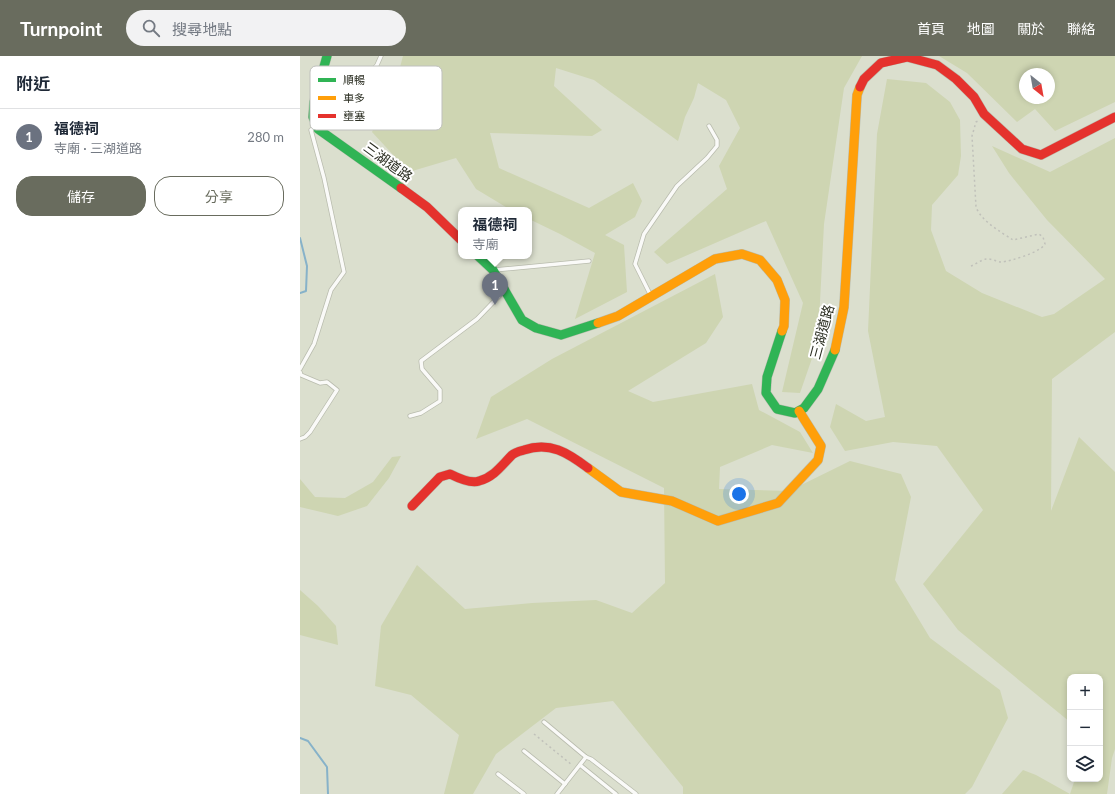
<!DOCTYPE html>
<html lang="zh-TW">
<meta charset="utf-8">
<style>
:root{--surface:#fff;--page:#f2f2f3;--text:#1f2937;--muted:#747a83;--line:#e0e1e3;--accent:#696c5e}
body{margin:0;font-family:Lato,"Noto Sans TC",sans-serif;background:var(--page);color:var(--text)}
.controls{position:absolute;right:12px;bottom:12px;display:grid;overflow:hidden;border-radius:8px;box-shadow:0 2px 6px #0003}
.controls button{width:36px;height:36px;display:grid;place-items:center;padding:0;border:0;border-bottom:1px solid var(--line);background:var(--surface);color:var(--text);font:20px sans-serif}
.compass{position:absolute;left:719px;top:12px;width:36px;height:36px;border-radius:50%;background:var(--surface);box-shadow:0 2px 6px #0003;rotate:149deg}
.you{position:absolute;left:439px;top:438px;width:14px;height:14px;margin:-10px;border:3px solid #fff;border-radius:50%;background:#1a73e8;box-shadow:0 0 0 6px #1a73e833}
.badge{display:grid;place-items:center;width:26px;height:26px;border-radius:50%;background:var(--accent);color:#fff;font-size:13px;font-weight:700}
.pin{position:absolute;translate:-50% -33px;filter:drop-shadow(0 1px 2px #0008)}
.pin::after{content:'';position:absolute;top:21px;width:14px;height:12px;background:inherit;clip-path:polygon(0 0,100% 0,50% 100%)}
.popup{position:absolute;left:158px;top:151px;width:74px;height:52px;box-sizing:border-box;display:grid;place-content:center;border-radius:8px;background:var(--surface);filter:drop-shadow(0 1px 3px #0005);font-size:13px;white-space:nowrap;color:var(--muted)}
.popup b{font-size:15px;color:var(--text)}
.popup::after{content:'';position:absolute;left:50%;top:100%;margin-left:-8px;border:8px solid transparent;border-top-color:var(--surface)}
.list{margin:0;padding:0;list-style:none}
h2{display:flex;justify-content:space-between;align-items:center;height:52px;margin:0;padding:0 16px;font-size:17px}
h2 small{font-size:13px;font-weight:400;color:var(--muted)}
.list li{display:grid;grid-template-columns:26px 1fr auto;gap:12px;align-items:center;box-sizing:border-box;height:56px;padding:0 16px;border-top:1px solid var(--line)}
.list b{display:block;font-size:15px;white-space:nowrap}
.list p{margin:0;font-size:13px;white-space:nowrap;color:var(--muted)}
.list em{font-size:13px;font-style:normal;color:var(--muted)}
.actions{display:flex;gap:8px;padding:12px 16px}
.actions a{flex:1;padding:9px 0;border:1px solid var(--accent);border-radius:16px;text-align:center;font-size:14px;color:var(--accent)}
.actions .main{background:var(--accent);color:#fff}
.icon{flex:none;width:22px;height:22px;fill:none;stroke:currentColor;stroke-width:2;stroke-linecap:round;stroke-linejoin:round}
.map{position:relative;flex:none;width:815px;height:738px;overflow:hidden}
header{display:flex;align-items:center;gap:24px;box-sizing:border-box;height:56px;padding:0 20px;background:var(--accent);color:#fff}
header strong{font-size:19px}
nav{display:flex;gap:22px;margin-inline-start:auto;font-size:14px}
.search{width:280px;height:36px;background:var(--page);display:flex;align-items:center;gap:10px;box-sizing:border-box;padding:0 14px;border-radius:22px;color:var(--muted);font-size:15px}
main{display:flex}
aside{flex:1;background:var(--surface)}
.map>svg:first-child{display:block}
.green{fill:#ced5b2;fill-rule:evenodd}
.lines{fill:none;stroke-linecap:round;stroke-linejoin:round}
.stream{stroke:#87b2c9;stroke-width:2}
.lane-casing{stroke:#b9bcae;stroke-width:5}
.fast-casing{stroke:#b9bcae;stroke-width:10}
.slow-casing{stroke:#b9bcae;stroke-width:10}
.jam-casing{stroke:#b9bcae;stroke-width:10}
.path{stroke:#c0c1ba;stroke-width:1.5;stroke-dasharray:2 3;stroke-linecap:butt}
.lane{stroke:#fafaf8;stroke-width:3.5}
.fast{stroke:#30b455;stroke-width:9}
.slow{stroke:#ff9f0a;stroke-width:9}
.jam{stroke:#e5322d;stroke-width:9}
.labels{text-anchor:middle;stroke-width:4;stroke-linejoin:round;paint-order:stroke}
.street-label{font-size:14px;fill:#2b2e22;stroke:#fff}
.key{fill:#fff;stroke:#bfc0bd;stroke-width:1}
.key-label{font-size:11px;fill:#2b2e22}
</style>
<header>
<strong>Turnpoint</strong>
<div class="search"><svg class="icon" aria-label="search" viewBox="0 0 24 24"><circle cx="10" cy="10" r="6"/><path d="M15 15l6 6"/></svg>搜尋地點</div>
<nav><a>首頁</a><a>地圖</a><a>關於</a><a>聯絡</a></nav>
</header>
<main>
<aside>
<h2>附近<small></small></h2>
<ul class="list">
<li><span class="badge" style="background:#6b7280">1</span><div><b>福德祠</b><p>寺廟 · 三湖道路</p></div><em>280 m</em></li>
</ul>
<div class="actions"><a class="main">儲存</a><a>分享</a></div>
</aside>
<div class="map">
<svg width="815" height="738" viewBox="0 0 815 738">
<rect width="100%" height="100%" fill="#dbdfce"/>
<!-- green -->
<g class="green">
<path d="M103 0H563H562L544 32 524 168 518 285 500 337 482 336 503 247 466 165 367 208 354 196 427 133 419 110 440 72 426 44 398 27 394 42 385 61 378 85 294 24 256 12 254 30 302 74 292 80 190 77 199 112 289 152 333 127 342 145 335 161 305 179 324 189 327 236 275 263 295 197 260 178 229 163V154H211L176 133 156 102 109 116 72 76 99 15Z"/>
<path d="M639 0H815V46L755 75 735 53 717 66 667 17ZM725 18H749V42H725Z"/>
<path d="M587 23 626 27 650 46 660 64 661 100 658 119 632 149 631 174 646 215 682 237 742 261 754 258 805 223 747 164 709 117 692 90 750 116 815 82V276L752 323 751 455 779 381 815 416V693L812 702 807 738H702L723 714 736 719 770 738 775 723H800V621H770V666L658 574 623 528 683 454 637 390 593 386 545 395 530 371 536 348 566 365 585 361 568 275 577 78Z"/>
<path d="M415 218 423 261 406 287 328 335 353 346 452 328 459 354 500 376 513 397 472 389 420 411 419 433 489 435 550 405 601 418 611 441 595 524 630 582 700 634 708 662 672 731 665 738H383V731L313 645 256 652 196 698 173 738H144L159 679 111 639 75 630 81 570 117 509 165 553 232 547 296 544 332 557 365 527 364 432 227 363 176 383 191 341 252 303Z"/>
<path d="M101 400 89 422 67 450 38 460 0 451V423L15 441 45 442 73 426 92 401Z"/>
<path d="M0 534 18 550 36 570 38 589 0 579Z"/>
</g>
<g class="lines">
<!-- stream -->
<g class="stream">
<path d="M0 182 7 210 6 235 0 237"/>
<path d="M0 682 8 685 27 711 28 738"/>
</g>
<!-- lane casing -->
<g class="lane-casing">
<g id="lane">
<path d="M194 214 289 205"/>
<path d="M351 240 335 208 344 178 377 130 407 102 417 90V84L409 70"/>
<path d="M0 313 14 288 31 234 44 216 24 122 11 74 17 70 45 59 51 49 61 28 77 9 81 0"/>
<path d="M0 316 1 319 20 327 27 326 37 334 10 376 5 381 0 383"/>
<path d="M110 360 121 357 140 345V334L122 313 121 305 177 263 204 235"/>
<path d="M244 666 286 701 291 703 336 738"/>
<path d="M224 695 265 728"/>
<path d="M280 709 316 738"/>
<path d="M198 718 224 738"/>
<path d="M257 738 286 701"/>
</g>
</g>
<!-- fast casing -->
<g class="fast-casing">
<g id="fast">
<path d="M27 0 14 46 13 61 18 73 101 132"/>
<path d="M178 200 193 214 222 264 236 272 261 279 298 267"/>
<path d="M482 275 467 321 466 337 477 353 495 357 504 352 518 333 535 294"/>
</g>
</g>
<!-- slow casing -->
<g class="slow-casing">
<g id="slow">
<path d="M298 267 318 260 415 203 442 198 460 204 477 224 485 244 484 270 482 275"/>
<path d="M535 294 544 251 557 39 560 31"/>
<path d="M288 412 321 436 372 445 418 465 478 447 518 404 521 390 499 355"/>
</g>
</g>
<!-- jam casing -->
<g class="jam-casing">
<g id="jam">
<path d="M560 31 564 23 581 7 607 1 637 9 656 23 674 41 684 58 722 93 741 99 815 61"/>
<path d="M101 132 127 151 161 184"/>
<path d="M112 450 140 421 150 418C158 422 171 428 179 425 194 421 202 409 212 399 215 396 220 395 224 394 250 385 268 397 288 412"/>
</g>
</g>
<!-- path -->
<g class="path">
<path d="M671 210C676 208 681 204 686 203 691 202 696 206 702 206 711 205 741 196 745 188L743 181 739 178 713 184C701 176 681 165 676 151L672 80 676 66 678 65"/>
<path d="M234 678 272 709"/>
</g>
<!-- lane -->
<use href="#lane" class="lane"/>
<!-- fast -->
<use href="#fast" class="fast"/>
<!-- slow -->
<use href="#slow" class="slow"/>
<!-- jam -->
<use href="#jam" class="jam"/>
</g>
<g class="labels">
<!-- street labels -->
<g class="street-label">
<text transform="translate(88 106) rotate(36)" y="5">三湖道路</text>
<text transform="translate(522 276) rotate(-75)" y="5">三湖道路</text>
</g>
</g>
<!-- legend -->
<rect x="10" y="10" width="132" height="64" rx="6" class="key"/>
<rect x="18" y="22" width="18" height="4" fill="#30b455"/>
<rect x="18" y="40" width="18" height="4" fill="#ff9f0a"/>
<rect x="18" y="58" width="18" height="4" fill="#e5322d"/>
<g class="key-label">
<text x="43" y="28">順暢</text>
<text x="43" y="46">車多</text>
<text x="43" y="64">壅塞</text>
</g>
</svg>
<div class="controls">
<button>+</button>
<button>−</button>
<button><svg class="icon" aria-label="layers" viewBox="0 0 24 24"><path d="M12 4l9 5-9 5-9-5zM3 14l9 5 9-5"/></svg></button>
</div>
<svg class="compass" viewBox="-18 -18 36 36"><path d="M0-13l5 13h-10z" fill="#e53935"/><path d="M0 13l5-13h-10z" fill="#747a83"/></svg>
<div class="you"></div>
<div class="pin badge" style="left:195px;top:249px;background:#6b7280">1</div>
<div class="popup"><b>福德祠</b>寺廟</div>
</div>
</main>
